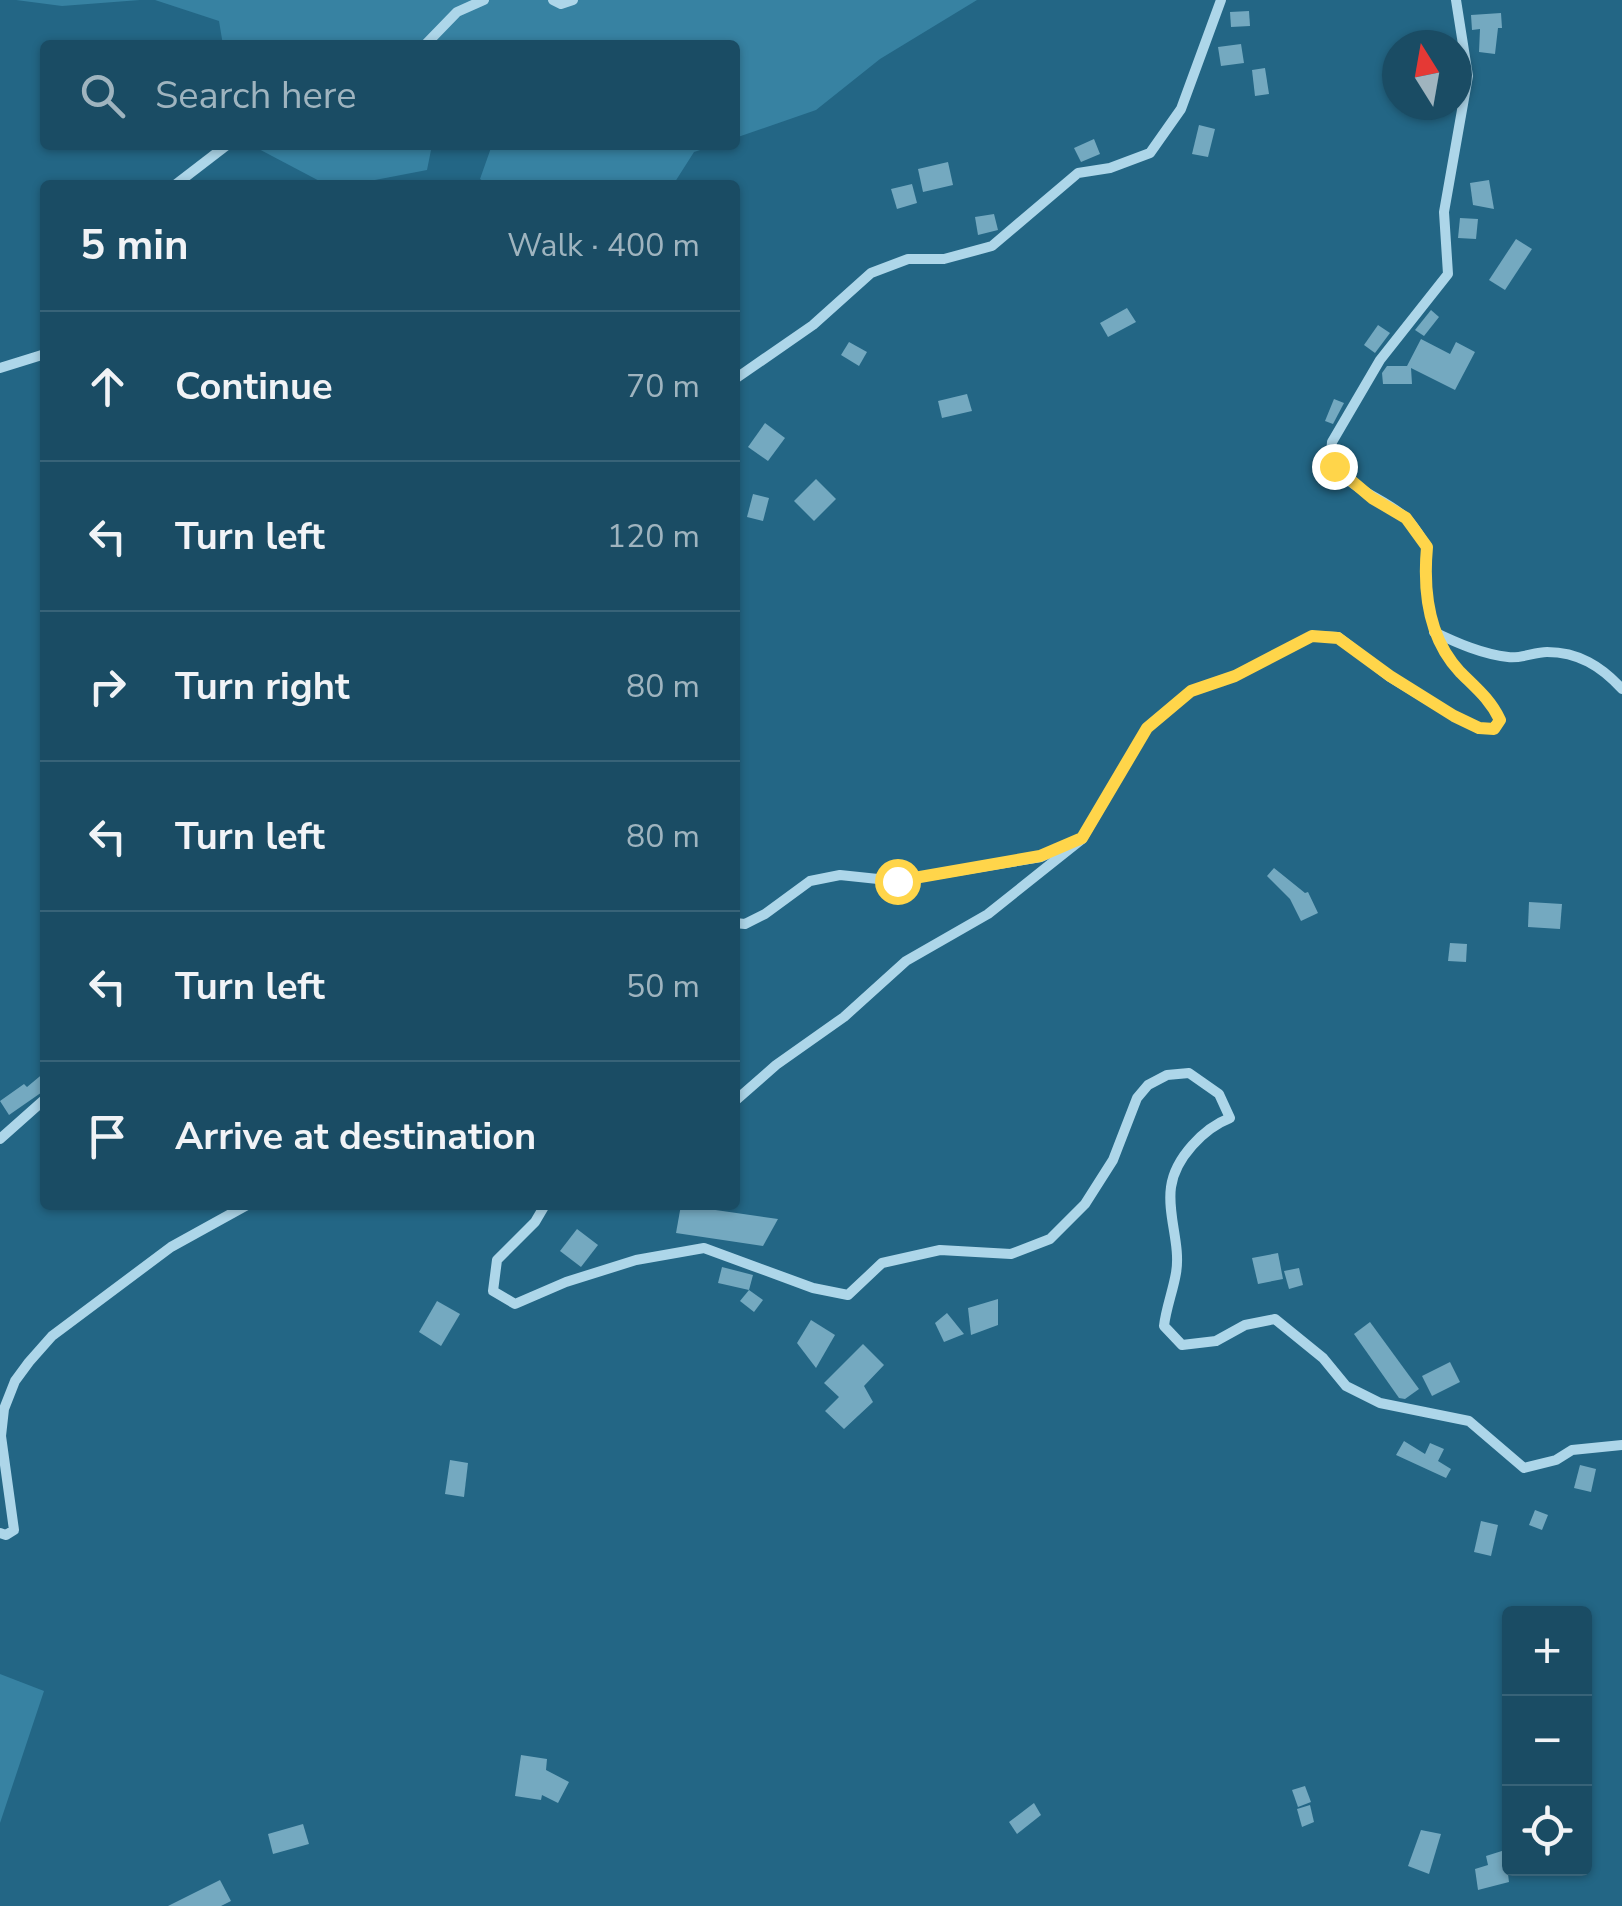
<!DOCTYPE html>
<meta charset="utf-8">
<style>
:root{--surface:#1a4c64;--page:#27566d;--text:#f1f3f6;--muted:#9fb4bf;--line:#386378}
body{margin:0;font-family:"Nunito Sans",sans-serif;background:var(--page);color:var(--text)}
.controls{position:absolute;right:30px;bottom:30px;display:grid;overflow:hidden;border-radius:10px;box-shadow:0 2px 8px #0004}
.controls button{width:90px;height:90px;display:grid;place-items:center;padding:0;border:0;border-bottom:2px solid var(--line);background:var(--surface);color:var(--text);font:50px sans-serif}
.compass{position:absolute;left:1382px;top:30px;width:90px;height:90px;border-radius:50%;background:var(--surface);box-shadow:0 2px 8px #0004;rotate:349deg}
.stop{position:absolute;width:30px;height:30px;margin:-22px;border:8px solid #ffd54a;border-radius:50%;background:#fff}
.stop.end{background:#ffd54a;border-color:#fff;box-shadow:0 2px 10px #0008}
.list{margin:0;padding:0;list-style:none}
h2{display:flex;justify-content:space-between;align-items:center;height:130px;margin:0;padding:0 40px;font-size:42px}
h2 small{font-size:32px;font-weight:400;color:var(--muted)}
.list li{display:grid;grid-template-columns:65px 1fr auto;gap:30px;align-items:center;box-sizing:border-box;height:150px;padding:0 40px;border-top:2px solid var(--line)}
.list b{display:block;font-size:38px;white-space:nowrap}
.list em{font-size:32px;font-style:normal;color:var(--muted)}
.icon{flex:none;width:55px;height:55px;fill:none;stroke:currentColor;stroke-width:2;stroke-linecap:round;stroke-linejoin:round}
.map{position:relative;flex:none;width:1622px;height:1906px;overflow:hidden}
.search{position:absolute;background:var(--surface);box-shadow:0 2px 8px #0004;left:40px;top:40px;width:700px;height:110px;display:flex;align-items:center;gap:25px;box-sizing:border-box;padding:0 35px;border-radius:10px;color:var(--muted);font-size:38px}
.panel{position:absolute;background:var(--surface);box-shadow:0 2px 8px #0004;left:40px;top:180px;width:700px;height:1030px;border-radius:10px}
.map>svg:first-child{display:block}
.green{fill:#3782a2}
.building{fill:#74a9c0}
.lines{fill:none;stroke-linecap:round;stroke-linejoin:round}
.street{stroke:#add6e9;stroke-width:10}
.route{stroke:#ffd54a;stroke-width:12}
</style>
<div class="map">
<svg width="1622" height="1906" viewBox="0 0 1622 1906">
<rect width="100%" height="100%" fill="#236685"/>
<!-- green -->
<g class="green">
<path d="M16 0H140L62 6Z"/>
<path d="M155 0H977L880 59 816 110 735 138V45H223L219 21Z"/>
<path d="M251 145H432L427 170 349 185H327Z"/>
<path d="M492 145H715L694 152 673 185H489L480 179Z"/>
<path d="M0 1674 44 1691 0 1823Z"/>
</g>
<!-- building -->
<g class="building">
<path d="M1249 11 1250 26 1231 27 1230 12Z"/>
<path d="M1501 13 1502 28H1498L1495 54 1479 52 1480 29 1472 30 1471 15Z"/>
<path d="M1241 44 1244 63 1221 66 1218 47Z"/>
<path d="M1265 68 1269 94 1255 96 1252 70Z"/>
<path d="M1199 125 1215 129 1208 157 1192 154Z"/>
<path d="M1094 139 1100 154 1081 162 1074 148Z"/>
<path d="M948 162 953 185 923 192 918 169Z"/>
<path d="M1489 180 1494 209 1473 205 1470 183Z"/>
<path d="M912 184 917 203 897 209 891 189Z"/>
<path d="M994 214 998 230 978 235 975 217Z"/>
<path d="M1460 218 1478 219 1476 239 1458 238Z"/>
<path d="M1516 239 1532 249 1505 290 1489 280Z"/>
<path d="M1127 308 1136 322 1108 337 1100 323Z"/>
<path d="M1431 310 1439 317 1424 336 1415 330Z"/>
<path d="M1378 325 1390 333 1375 353 1364 345Z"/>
<path d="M1421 339 1450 354 1456 342 1475 352 1455 390 1411 368 1412 384H1383L1382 373 1387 366H1407Z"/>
<path d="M849 342 867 352 859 366 841 355Z"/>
<path d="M967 394 972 411 942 418 938 401Z"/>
<path d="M1334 399 1344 403 1333 424 1325 421Z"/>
<path d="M765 423 785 438 768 461 748 447Z"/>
<path d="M816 479 836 499 814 521 794 501Z"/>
<path d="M753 494 769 498 763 521 747 517Z"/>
<path d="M1274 868 1305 893 1308 892 1318 913 1301 921 1290 899 1267 876Z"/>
<path d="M1529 902 1562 904 1560 929 1528 927Z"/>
<path d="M1450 943 1467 944 1466 962 1448 961Z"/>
<path d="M45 1072V1090L9 1115 0 1101 24 1084 27 1087Z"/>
<path d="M681 1205 778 1219 763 1246 676 1233Z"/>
<path d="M577 1229 598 1245 581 1267 560 1251Z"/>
<path d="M1278 1253 1283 1279 1258 1284 1252 1258Z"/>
<path d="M722 1267 753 1275 749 1290 718 1283Z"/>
<path d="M1299 1268 1303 1285 1289 1289 1284 1271Z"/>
<path d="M749 1290 763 1300 754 1312 740 1301Z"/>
<path d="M998 1299V1325L971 1335 968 1308Z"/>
<path d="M437 1301 460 1314 441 1346 419 1332Z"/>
<path d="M947 1313 964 1334 944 1342 935 1323Z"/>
<path d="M811 1320 835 1335 816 1368 797 1343Z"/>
<path d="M1370 1322 1419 1389 1405 1399 1399 1398 1354 1334Z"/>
<path d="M863 1344 884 1365 864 1386 873 1402 844 1429 825 1411 839 1397 824 1383Z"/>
<path d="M1450 1362 1460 1382 1432 1396 1422 1376Z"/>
<path d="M1404 1441 1425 1454 1430 1443 1444 1449 1438 1461 1451 1469 1446 1478 1396 1455Z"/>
<path d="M450 1460 468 1463 464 1497 445 1494Z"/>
<path d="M1580 1465 1596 1469 1591 1492 1574 1488Z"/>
<path d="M1535 1510 1548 1515 1542 1530 1529 1525Z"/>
<path d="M1481 1521 1498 1525 1491 1556 1474 1552Z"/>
<path d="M521 1755 547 1759 546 1770 569 1782 558 1803 542 1795 541 1800 515 1796Z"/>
<path d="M1305 1786 1311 1802 1298 1807 1292 1790Z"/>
<path d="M1034 1803 1041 1815 1017 1834 1009 1822Z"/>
<path d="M1310 1805 1314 1822 1302 1827 1297 1809Z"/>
<path d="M303 1824 309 1844 273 1854 268 1834Z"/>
<path d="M1421 1830 1441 1834 1429 1874 1408 1866Z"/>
<path d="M1505 1850 1509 1882 1478 1890 1475 1869 1488 1865 1486 1856Z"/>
<path d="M220 1880 231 1901 221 1906H168Z"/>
</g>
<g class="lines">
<!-- street -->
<g class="street">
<path d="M553 0 561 4 573 0"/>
<path d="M425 45 457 12 484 0"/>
<path d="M175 185 227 145"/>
<path d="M0 368 45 354"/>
<path d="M735 379 813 325 871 273 908 259H944L992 246 1078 173 1110 168 1150 153 1181 109 1221 0"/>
<path d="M1434 632C1457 643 1482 654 1508 657 1521 659 1534 652 1547 652 1578 652 1601 666 1622 689"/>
<path d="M735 923 745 924 765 914 810 881 840 875 897 881 1041 857 1070 844"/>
<path d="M735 1101 776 1065 844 1017 906 961 988 914 1082 839 1147 728 1191 691 1235 676 1312 636 1338 637 1390 677 1454 716 1479 728 1494 729 1500 720C1490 699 1476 689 1460 672 1428 638 1423 591 1427 547 1421 538 1415 527 1408 520 1383 494 1327 486 1332 442L1380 360 1448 274 1444 212 1468 76 1456 0"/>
<path d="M0 1139 45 1099"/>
<path d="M545 1205 535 1222 497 1260 493 1291 515 1304 566 1282 636 1260 704 1248 813 1288 848 1295 882 1263 940 1250 1011 1254 1050 1239 1085 1204 1113 1160 1137 1098 1148 1085 1167 1075 1189 1073 1219 1094 1230 1118C1204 1128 1175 1158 1171 1187 1167 1215 1181 1245 1176 1273 1173 1291 1166 1308 1164 1326L1182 1345 1216 1341 1245 1325 1275 1319 1323 1358 1346 1386 1380 1403 1469 1421 1524 1468 1556 1460 1572 1450 1622 1445"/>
<path d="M0 1533 6 1535 14 1530 1 1436 4 1409 15 1381 29 1362 52 1336 171 1247 247 1205"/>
</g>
</g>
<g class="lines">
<!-- route -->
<path class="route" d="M897 881 1040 856 1082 838 1147 728 1191 691 1235 676 1312 636 1338 638 1390 676 1454 716 1479 728 1494 729 1500 720C1490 699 1476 688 1460 672 1428 638 1423 591 1427 547L1406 518 1372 498 1334 466"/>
</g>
</svg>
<div class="controls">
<button>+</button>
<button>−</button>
<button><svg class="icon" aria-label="locate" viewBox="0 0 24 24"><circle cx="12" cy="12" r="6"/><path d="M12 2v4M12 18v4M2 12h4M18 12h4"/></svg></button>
</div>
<svg class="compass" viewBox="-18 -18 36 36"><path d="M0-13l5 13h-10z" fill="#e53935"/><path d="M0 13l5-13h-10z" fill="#9fb4bf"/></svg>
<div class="stop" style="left:897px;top:881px"></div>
<div class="stop end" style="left:1334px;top:466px"></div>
<div class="search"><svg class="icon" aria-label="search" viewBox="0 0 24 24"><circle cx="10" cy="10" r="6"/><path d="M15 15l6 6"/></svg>Search here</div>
<section class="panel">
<h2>5 min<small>Walk · 400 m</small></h2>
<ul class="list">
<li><svg class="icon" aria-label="ahead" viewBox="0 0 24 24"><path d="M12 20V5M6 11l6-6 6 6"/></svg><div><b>Continue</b></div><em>70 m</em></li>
<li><svg class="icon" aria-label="left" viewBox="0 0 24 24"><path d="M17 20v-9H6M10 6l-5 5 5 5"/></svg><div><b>Turn left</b></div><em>120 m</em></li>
<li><svg class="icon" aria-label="right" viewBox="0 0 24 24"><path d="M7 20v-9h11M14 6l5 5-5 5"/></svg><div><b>Turn right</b></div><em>80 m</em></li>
<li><svg class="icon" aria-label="left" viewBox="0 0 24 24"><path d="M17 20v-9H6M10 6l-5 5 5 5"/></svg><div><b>Turn left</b></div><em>80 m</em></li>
<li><svg class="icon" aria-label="left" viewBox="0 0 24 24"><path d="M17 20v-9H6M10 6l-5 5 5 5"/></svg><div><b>Turn left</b></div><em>50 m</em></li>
<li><svg class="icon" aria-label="arrive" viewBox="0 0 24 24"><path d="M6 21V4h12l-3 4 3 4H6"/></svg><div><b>Arrive at destination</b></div></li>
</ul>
</section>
</div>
